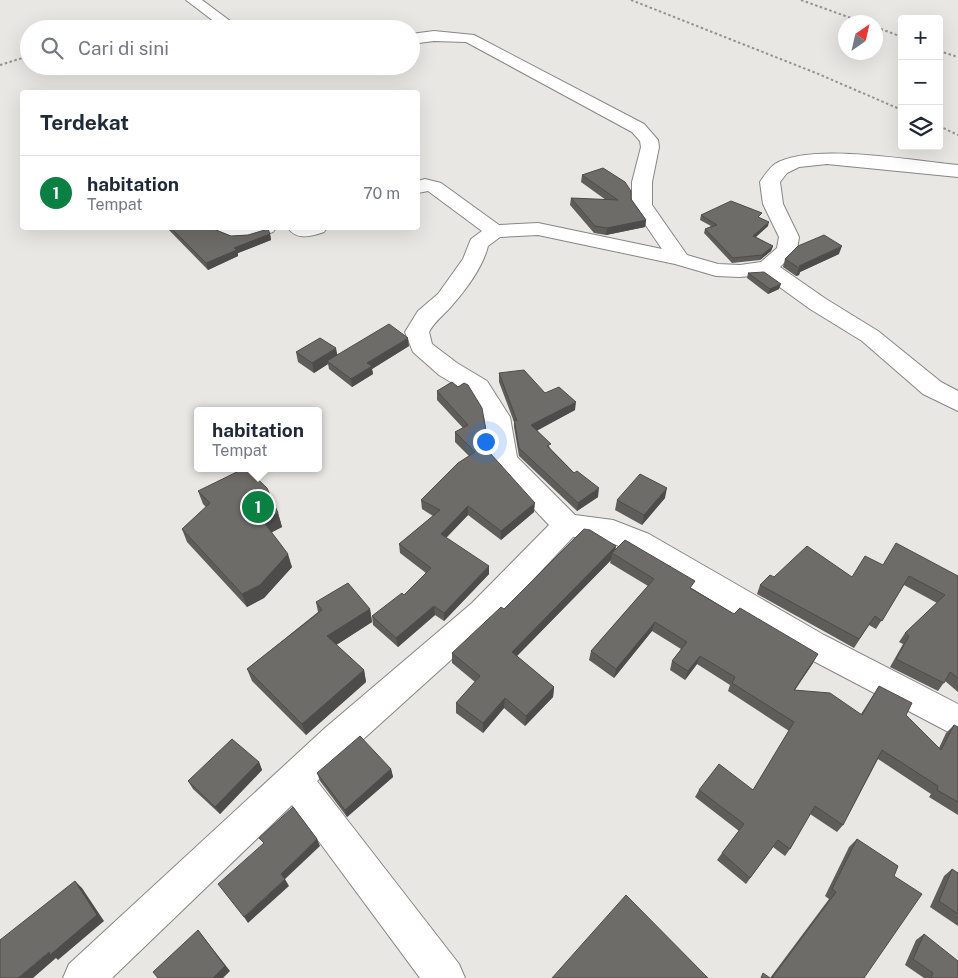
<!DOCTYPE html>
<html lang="id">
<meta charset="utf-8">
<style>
:root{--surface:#fff;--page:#f6f6f7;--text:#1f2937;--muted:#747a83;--line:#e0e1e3;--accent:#0b8043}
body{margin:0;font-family:"Public Sans",sans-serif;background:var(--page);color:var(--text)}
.controls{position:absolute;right:15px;top:15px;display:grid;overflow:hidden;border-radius:5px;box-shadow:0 5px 20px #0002}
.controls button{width:45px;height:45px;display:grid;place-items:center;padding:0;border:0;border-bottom:1px solid var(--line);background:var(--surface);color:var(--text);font:25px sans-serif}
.compass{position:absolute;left:838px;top:15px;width:45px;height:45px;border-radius:50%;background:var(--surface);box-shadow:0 5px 20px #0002;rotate:34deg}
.you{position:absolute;left:485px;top:441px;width:18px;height:18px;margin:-12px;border:4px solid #fff;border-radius:50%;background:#1a73e8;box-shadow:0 0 0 8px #1a73e833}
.badge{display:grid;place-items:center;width:32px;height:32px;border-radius:50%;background:var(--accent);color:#fff;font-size:16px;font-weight:700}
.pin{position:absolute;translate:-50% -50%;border:2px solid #fff;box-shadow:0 1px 5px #0006}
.popup{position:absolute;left:194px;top:407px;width:128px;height:65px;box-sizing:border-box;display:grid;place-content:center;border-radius:5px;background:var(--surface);filter:drop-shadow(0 1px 4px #0005);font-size:16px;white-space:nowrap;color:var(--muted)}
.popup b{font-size:19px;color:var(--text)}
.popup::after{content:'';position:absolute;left:50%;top:100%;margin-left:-10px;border:10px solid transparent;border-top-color:var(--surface)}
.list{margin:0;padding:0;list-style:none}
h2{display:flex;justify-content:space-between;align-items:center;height:65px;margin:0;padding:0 20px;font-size:21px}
h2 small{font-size:16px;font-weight:400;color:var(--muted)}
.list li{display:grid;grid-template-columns:32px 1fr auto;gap:15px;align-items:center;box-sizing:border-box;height:75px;padding:0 20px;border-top:1px solid var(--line)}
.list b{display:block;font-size:19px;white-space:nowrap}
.list p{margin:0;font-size:16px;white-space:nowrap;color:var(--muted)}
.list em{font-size:16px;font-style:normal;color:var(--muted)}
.icon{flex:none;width:28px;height:28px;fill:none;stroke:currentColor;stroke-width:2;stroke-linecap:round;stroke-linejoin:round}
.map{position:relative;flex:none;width:958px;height:978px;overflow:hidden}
.search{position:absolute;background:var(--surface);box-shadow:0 5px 20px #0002;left:20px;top:20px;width:400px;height:55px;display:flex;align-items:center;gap:12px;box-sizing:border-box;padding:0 18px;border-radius:28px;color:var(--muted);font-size:19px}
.panel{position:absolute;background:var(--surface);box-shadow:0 5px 20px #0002;left:20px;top:90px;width:400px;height:140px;border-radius:5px}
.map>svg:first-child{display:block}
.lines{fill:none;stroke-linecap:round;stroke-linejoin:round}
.minor-casing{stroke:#878683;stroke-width:2}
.path{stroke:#93928f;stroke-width:2;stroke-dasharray:2.5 2.5;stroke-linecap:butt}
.minor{fill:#fff;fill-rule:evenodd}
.wall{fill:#5f5d5a}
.shaded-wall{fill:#4d4c4a}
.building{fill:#6e6c69;stroke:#4d4c4a}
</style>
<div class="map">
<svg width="958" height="978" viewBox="0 0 958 978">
<rect width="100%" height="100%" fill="#e8e7e3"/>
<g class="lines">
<!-- minor casing -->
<g class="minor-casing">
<g id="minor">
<path d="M186 0H202L241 29H224Z"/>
<path d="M434 31 474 35 644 124 658 140 659 147 652 182V205L687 255 718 264 740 265 761 262 777 248 779 237 763 204 760 182C764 176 769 168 775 164 811 142 914 161 958 165V177L827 164 799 167 787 173 780 182 783 204 799 237 797 250 780 267 826 299 878 331 941 382 958 391V411L923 394 862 341 810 309 763 275 740 277 716 276 675 264 538 235 500 237 488 246C483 266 468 287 454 303 446 314 436 319 429 332L432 344 457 363 487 381 510 417 517 457 575 515 613 520 649 534 824 635 958 704V737L802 655 629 550 609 542 573 537 494 621 317 781 459 964 465 978H420L292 805 112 978H63L69 964 325 728 472 603 549 525 495 468 491 461 484 417 469 393 439 375 413 352 405 332 418 311 438 294 463 259 471 239 482 231 428 191 418 193V181L425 179 441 183 499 225 538 223 662 249 632 205V182L641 147 640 141 632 132 466 42 434 41 411 44V34Z"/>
<path d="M212 228H276L273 232C254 238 227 249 212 228Z"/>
<path d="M288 228H327L324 232C312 236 297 241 288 228Z"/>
</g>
</g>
<!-- path -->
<g class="path">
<path d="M631 0 816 73 902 110"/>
<path d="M801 0 862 22"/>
<path d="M876 27 902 37"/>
<path d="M939 51 958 57"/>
<path d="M0 65 29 56"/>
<path d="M939 126 958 135"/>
</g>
<!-- minor -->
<use href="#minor" class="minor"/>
</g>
<!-- wall -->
<g class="wall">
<path d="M582 175 631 199 646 220 645 227 606 235 594 233 570 205 571 198 606 200 581 182Z"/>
<path d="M701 215 761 218 768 226 756 237 773 246 771 251 760 260 732 263 704 233 705 229 711 226 700 220Z"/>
<path d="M167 228H213L216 230 231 236 270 234 271 240 238 253V256L208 270Z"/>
<path d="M839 254 800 272 799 275 796 276 783 267 785 259Z"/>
<path d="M748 273 779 289 768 294 747 278Z"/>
<path d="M409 346 372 369 373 374 352 387 329 369 328 364 314 373 298 362 296 352 337 355Z"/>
<path d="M499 373 545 393 575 410 537 430 551 449 598 497 577 511 519 456 514 427V422L499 382Z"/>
<path d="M452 382 490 453 534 512 501 540 468 515 446 538 489 574 444 621 435 615 398 647 373 625 372 616 404 595 426 573 400 553 399 544 433 516 422 509 421 500 469 456 455 442V432L463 428 437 400V391Z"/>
<path d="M198 491 278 513 282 527 271 532 292 567 264 598 247 607 187 542 182 529 206 507 203 504Z"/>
<path d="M665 498 642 525 615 510 617 500Z"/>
<path d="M616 546 615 551 693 589 813 663 795 690 861 714 879 686 906 715 939 748 946 733 954 725 958 727V815L929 797 931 794 878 759 843 825 837 832 810 814 790 849 785 856 773 847 746 884 717 860 722 853 739 831 695 797 699 790H753L789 731 728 691 730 685 697 664 685 680 670 670 672 661 681 649 652 631 614 678 589 660 591 651 648 586 610 563 611 560 517 656 554 687 553 697 525 726 504 708 483 733 456 713V703L475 682 452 663V653L504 609Z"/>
<path d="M883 565 958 576V692L945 681 938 691 890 667 903 644 899 642 905 633 937 603 904 585 876 629 869 625 854 648 757 594 760 585 774 577H852Z"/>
<path d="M316 602 370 609 372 622 336 645 364 670 366 682 306 735 252 681 247 669 318 612Z"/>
<path d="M259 762 262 770 220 814 193 789 188 781Z"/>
<path d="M391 769 393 777 347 817 320 781 317 773Z"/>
<path d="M857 839 894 876 864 978H770L829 899 825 896 849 847Z"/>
<path d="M952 869 958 873V926L930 907 944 876Z"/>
<path d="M924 934 958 978H924L905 965 916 940Z"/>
</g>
<!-- shaded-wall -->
<g class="shaded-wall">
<path d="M646 220 645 227 606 235 607 228Z"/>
<path d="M769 222 768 226 752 240 753 236Z"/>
<path d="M270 234 271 240 238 253V256L208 270 206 263 234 248Z"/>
<path d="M773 246 771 251 760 260 762 255Z"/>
<path d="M842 246 839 254 800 272 799 275 796 276 799 268V266Z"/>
<path d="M781 284 779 289 768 294 770 289Z"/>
<path d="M408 338 409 346 372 369 373 374 352 387 351 379 367 363Z"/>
<path d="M336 348 338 358 327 361 328 364 314 373 312 363Z"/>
<path d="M576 402 575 410 531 434V425Z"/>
<path d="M599 488 598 497 577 511 578 503Z"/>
<path d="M667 488 665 498 642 525 644 515Z"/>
<path d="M535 503 534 512 501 540V531Z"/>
<path d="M468 506V515L441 543V534Z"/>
<path d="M278 513 282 527 267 535 263 521Z"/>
<path d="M616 546 614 554 612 553 611 560 511 662 512 652Z"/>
<path d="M288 554 292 567 264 598 247 607 242 594Z"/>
<path d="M489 566V574L444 621V613Z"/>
<path d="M434 606 435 615 398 647 396 638Z"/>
<path d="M370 609 372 622 330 649 327 636Z"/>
<path d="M655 622 652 631 614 678 616 669Z"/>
<path d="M818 654 813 663 789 698 794 690Z"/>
<path d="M700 656 697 664 685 680 688 671Z"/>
<path d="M364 670 366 682 306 735 302 724Z"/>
<path d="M554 687 553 697 525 726 526 716Z"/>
<path d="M505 698 504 708 483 733V723Z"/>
<path d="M259 762 262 770 220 814 215 807Z"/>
<path d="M391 769 393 777 347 817 345 810Z"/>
<path d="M317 839 320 846 284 880 281 874Z"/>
<path d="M285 879 289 886 248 923 244 917Z"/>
<path d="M75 881 82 888 104 921 58 960 56 958 33 978H18L49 952Z"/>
<path d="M198 930 230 971 223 978H213Z"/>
</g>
<!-- building -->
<g class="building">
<path d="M603 168 625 182 631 191V199L646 220 607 228 595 226 571 198 618 200 582 175Z"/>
<path d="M731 201 762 213 758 217 769 222 753 236 773 246 762 255 733 258 705 229 717 225 701 215Z"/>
<path d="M171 228H213L216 230 231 236 248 235 268 229 270 234 234 248 237 250 206 263Z"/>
<path d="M824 235 842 246 799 266 801 267 799 268 785 259 798 246Z"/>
<path d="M764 272 781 284 770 289 748 273Z"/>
<path d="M389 324 408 338 367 363 372 366 351 379 327 361Z"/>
<path d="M320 338 336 348 312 363 296 352Z"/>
<path d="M524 370 545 393 559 387 576 402 531 425 551 444 547 446 574 473 577 471 599 488 578 503 519 448 514 419 517 421 499 373Z"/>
<path d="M452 382 458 387 464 383 468 385 482 408 490 453 535 503 501 531 468 506 441 534 489 566 444 613 434 606 396 638 372 616 402 593 404 595 431 568 399 544 440 510 421 500 458 463 475 452 455 432 468 425 437 391Z"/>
<path d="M245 468H246L267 488 278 513 263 521 288 554 260 585 242 594 182 529 210 503 198 491Z"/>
<path d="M640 474 667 488 644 515 617 500Z"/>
<path d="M584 529 590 530 616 546 512 652 554 687 526 716 505 698 483 723 456 703 480 676 452 653 501 607 504 609Z"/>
<path d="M625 540 695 581 690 588 734 614 740 608 818 654 794 690 830 693 862 715 879 686 912 703 906 715 941 750 954 725 958 727V802L937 790 938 786 882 750 843 825 815 806 790 849 778 840 750 878 722 853 744 824 699 790 719 764 753 790 794 722 732 683 735 677 700 656 688 671 672 661 687 642 655 622 616 669 591 651 654 579 612 553Z"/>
<path d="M896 543 958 576V678L950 672 944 683 896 659 909 636 905 633 945 595 909 576 882 621 875 616 859 639 760 585 770 575 774 577 807 546 852 577 865 556 883 565Z"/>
<path d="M348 583 370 609 327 636 364 670 302 724 247 669 322 610 316 602Z"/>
<path d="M360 736 391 769 345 810 317 773Z"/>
<path d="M232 739 259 762 215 807 188 781Z"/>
<path d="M293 807 317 839 281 874 285 879 244 917 218 884 264 843 259 838Z"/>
<path d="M857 839 898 866 894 876 922 894 864 978H772L836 892 832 889Z"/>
<path d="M952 869 958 873V914L939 901Z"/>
<path d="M75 881 97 915 50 955 49 952 18 978H0V940Z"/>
<path d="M626 895 708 978H552Z"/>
<path d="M198 930 225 966 213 978H158L153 972Z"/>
<path d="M924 934 958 961V978H931L933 973 913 959Z"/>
<path d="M763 973 770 978H761Z"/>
</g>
</svg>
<div class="controls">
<button>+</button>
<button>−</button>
<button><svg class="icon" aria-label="layers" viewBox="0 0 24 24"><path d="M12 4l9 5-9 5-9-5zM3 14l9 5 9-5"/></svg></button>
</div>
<svg class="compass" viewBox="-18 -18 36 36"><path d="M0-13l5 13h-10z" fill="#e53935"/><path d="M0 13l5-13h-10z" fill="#747a83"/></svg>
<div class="you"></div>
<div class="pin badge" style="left:258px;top:507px">1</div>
<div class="popup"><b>habitation</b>Tempat</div>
<div class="search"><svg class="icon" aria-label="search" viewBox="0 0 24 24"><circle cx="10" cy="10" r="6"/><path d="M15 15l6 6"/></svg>Cari di sini</div>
<section class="panel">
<h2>Terdekat<small></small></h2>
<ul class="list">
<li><span class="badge">1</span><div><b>habitation</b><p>Tempat</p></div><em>70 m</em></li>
</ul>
</section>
</div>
